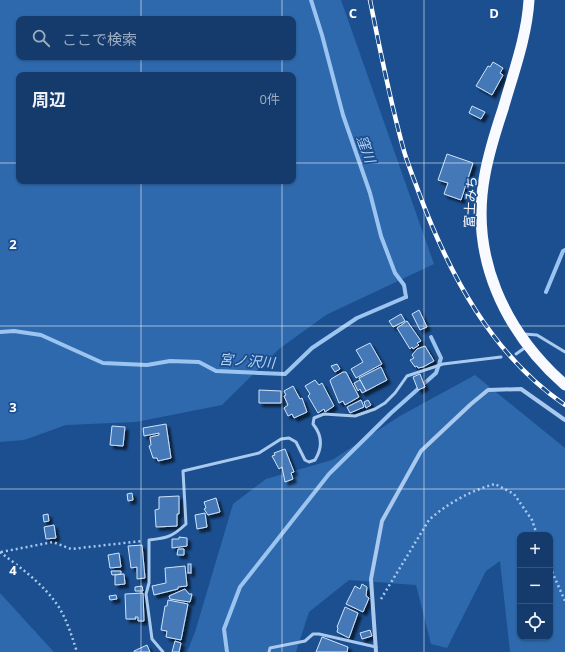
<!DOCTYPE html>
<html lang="ja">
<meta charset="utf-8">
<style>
:root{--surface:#143b6b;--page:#214673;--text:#f1f3f6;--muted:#9dadc1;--line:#33557e}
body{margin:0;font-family:"Open Sans","Noto Sans JP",sans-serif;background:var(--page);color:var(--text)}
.controls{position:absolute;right:12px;bottom:12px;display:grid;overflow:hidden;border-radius:8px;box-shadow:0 1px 3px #0004}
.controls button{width:36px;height:36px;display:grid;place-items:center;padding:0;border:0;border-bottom:1px solid var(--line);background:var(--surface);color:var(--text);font:20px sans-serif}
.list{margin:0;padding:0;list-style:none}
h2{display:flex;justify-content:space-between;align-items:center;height:52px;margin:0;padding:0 16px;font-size:17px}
h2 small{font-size:13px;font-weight:400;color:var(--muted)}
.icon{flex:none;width:22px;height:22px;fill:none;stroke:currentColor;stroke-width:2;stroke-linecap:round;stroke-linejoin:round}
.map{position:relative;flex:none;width:565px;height:652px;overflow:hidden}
.search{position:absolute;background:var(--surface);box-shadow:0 1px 3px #0004;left:16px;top:16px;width:280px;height:44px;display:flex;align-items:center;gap:10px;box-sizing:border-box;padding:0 14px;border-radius:8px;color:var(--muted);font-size:15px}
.panel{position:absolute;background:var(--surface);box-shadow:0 1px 3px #0004;left:16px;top:72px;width:280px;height:112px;border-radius:8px}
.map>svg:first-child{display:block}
.green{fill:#2e69ad;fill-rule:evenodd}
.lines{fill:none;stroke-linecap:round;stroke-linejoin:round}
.stream{stroke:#9cc4f0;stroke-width:4}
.building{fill:#4478b7;stroke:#cfe3fa;filter:url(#shadow)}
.path{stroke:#a9c9ee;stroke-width:2.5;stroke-dasharray:2 3;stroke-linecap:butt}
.service{stroke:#a9c9ee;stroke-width:3}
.minor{stroke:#a9c9ee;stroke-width:4}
.trunk{stroke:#f8faff;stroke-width:11}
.rail-casing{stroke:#fff;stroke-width:4.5}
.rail{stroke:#1b4f8f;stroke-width:3;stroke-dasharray:9;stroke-linecap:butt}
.grid{fill:none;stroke:#fff;stroke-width:1;stroke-opacity:0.55}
.labels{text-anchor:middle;stroke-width:3.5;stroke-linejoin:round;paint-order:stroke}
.street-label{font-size:13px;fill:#fff;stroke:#1b4f8f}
.water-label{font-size:14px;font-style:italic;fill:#b5d3f5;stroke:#1b4f8f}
.grid-label{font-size:13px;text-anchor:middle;font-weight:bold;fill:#fff;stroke:#1b4f8f;stroke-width:3.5;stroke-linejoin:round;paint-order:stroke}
</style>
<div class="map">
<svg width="565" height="652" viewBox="0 0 565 652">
<defs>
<filter id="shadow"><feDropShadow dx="3.5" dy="3.5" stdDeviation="1" flood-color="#0009"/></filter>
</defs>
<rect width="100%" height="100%" fill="#1b4f8f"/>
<!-- green -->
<g class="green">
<path d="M0 0H341L434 264 326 315 279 349 222 405 136 422 66 425 24 440 0 442ZM19 19H293V57H19ZM19 75H293V181H19Z"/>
<path d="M475 375 565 448V652H510L500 561 486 571 447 648 431 644 416 585 349 580 309 612 296 652H187L195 632 233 504 266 479 332 460 400 416ZM520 535H550V637H520Z"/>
<path d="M0 593 53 651V652H0Z"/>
</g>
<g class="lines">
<!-- stream -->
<g class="stream">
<path d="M311 0 322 35 343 115 370 193 381 236 395 273 404 285 406 297"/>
<path d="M546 292 563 251 565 250"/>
<path d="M0 332 14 331 41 335 103 363 147 365 170 361 199 362 216 371 285 374 312 348 357 318 406 297"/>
<path d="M227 652 224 629 240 587 329 474 391 413 436 373 441 358 431 337"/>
</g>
</g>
<!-- building -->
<g class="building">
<path d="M493 62 503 68 500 73 503 75 492 95 476 86 488 66 490 67Z"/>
<path d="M472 106 485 112 481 119 469 113Z"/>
<path d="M447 154 473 163 461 200 444 194 448 183 438 180Z"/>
<path d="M419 310 427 327 420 330 412 314Z"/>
<path d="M401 314 405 321 393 327 389 321Z"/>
<path d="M407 321 421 341 417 343 419 345 413 349 412 347 410 349 397 328Z"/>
<path d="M370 343 382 364 356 378 351 369 363 362 356 350Z"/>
<path d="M425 346 434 361 423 367 418 368 417 366 415 367 410 360 414 358 412 355 417 349Z"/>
<path d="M337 364 340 369 335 372 331 366Z"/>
<path d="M381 367 387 380 366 391 359 378Z"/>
<path d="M343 372H346L359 397 345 405 343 401 339 403 330 381 331 379Z"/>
<path d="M420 374 425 387 418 390 413 377Z"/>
<path d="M315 380 319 385 322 383 334 406 325 412 324 409 318 413 308 396 310 394 305 386Z"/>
<path d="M360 380 366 391 362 393 360 389 358 391 354 383Z"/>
<path d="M293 386 300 399 302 398 307 412 294 418 292 414 288 416 284 408 288 405 284 396 286 395 284 391Z"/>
<path d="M259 390 281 391V403H259Z"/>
<path d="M361 400 364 407 350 413 347 407Z"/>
<path d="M368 400 371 405 366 408 364 402Z"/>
<path d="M166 424 171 458 158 461 157 458H153L149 446 151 445 150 437 159 435V433L144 436 143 428Z"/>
<path d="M112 426 125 427 123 446 110 445Z"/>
<path d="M285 449 294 472 291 473 293 479 285 482 282 467 279 469 272 456 275 455 274 453Z"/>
<path d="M132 493 133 500 128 501 127 494Z"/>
<path d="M179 496V514H177V526L156 527 155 510 159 509V497Z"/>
<path d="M216 498 220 512 208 515 204 509 206 508 204 502Z"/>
<path d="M205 513 207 527 197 529 195 515Z"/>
<path d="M48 514 49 521 44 522 43 515Z"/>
<path d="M54 525 56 538 46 539 44 527Z"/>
<path d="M179 537 187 538V546L172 548V539H179Z"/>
<path d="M142 545 145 578 137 579V567L131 568 128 546Z"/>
<path d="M178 549H184V555H177Z"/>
<path d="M119 553 121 567 110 568 108 555Z"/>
<rect x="188" y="564" width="3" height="9"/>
<path d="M185 566 187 586 178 587V589L154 595 152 586 166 583 165 568Z"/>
<path d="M111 571H121V574L112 575Z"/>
<path d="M124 574 125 584 115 585V575Z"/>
<path d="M362 584 367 587 366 596 369 598 363 612 346 604 355 586 360 589Z"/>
<path d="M142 586 143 591H135V587Z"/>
<path d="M185 589 189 594H192L190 602 170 599 169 596Z"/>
<path d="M143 593 144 621H138V617H135L136 619H126L125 594Z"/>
<path d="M116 595 117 599 110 600 109 596Z"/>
<path d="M168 600 188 604 181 640 166 637 167 631 161 630 165 606H167Z"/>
<path d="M345 607 358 613 349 638 337 632 338 628 337 627Z"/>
<path d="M370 630 372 636 362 639 360 633Z"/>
<path d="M322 637 348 647 347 652H316Z"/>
<path d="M175 641 181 643 179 652H172Z"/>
<path d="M147 645 150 652H134V651Z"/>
</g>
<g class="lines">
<!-- path -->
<g class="path">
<path d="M0 552C21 568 46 586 60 609 68 623 72 637 77 652"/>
<path d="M1 552 53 542 71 549 142 541"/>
<path d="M550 567 565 601"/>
<path d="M381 599 429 520C446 504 472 490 495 484L514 494 532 520 537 535"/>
</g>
<!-- service -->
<g class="service">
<path d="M524 334 537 335 565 352"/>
<path d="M516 354 526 347"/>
<path d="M163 652 152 639 146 594 149 583V540C167 538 172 537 186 524L183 471 259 453 281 439 289 438 296 442 305 460 309 462 315 460C323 447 322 435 313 424L314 418 324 414 355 416 375 409 385 403 395 393 407 376 443 364 501 357"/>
<path d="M269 652 270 648 305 641 313 634H319L376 647"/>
</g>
<!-- minor -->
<path class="minor" d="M376 652 371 579 382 521 421 451 471 404 488 390 521 389 565 420"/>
<!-- trunk -->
<path class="trunk" d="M529 0C527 36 513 74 503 109 496 130 489 152 485 174 469 256 504 331 565 385"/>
<!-- rail casing -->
<g class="rail-casing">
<path id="rail" d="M370 0C380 50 390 101 404 151 408 165 414 179 419 193 449 274 492 355 565 405"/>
</g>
<!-- rail -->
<use href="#rail" class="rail"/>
</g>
<!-- grid -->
<path class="grid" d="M141 0V19M282 0V19M424 0V652M141 57V75M282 57V75M0 163H19M293 163H565M141 181V652M282 181V652M0 326H565M0 489H565"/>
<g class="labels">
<!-- street labels -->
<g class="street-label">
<text transform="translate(470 202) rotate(-87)" y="5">富士みち</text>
</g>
<!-- water labels -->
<g class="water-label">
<text transform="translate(366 149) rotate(70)" y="5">窪川</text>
<text transform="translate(247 361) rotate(4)" y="5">宮ノ沢川</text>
</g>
</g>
<g class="grid-label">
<text x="353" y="18">C</text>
<text x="494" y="18">D</text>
<text x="13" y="249">2</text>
<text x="13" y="412">3</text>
<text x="13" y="575">4</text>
</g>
</svg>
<div class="controls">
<button>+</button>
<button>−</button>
<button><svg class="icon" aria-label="locate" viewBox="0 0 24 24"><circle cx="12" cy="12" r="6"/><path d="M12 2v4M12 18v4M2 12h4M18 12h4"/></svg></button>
</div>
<div class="search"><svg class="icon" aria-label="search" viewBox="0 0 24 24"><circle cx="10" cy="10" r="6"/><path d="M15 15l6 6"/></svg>ここで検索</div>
<section class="panel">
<h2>周辺<small>0件</small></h2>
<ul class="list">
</ul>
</section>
</div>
